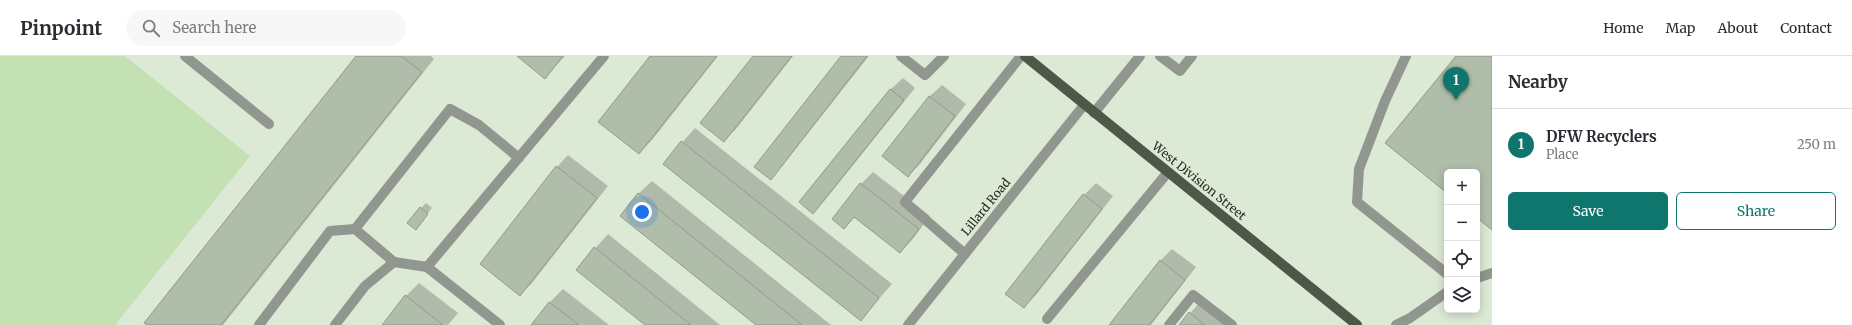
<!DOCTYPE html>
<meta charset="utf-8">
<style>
:root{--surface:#fff;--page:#f7f7f7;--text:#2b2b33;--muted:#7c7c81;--line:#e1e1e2;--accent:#0f766e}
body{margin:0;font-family:Merriweather,serif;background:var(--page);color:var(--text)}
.controls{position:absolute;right:12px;bottom:12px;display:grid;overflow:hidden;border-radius:6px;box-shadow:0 2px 10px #0003}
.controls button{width:36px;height:36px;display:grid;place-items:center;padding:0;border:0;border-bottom:1px solid var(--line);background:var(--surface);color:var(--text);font:20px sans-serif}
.you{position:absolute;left:642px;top:156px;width:14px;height:14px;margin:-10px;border:3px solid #fff;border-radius:50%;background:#1a73e8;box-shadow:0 0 0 6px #1a73e833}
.badge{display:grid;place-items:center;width:26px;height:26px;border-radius:50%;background:var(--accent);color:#fff;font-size:13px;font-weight:700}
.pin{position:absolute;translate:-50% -33px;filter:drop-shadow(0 1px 2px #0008)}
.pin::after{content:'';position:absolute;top:21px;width:14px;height:12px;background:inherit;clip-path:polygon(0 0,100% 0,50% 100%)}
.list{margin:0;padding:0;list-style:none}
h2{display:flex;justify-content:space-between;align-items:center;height:52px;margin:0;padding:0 16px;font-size:17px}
h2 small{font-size:13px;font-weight:400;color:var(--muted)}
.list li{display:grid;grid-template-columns:26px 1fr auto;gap:12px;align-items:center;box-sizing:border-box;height:72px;padding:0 16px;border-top:1px solid var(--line)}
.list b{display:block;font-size:15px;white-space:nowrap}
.list p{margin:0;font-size:13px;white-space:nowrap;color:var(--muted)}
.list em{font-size:13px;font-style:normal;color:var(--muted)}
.actions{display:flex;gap:8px;padding:12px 16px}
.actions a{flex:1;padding:9px 0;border:1px solid var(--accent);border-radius:6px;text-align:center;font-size:14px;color:var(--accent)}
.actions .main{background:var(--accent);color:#fff}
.icon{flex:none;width:22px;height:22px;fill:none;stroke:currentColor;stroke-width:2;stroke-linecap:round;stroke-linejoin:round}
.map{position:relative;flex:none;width:1492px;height:269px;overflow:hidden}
header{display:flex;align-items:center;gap:24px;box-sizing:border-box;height:56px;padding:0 20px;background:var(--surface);border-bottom:1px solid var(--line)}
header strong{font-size:19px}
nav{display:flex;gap:22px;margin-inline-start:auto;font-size:14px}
.search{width:280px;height:36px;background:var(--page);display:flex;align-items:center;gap:10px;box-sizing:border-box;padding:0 14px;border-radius:22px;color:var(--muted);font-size:15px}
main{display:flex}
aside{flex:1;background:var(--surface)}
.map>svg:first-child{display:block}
.green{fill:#c3e1b3}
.shadow{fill:#0003}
.building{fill:#b0bdaa;stroke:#8f9c89}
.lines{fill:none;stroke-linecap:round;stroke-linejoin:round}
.lane{stroke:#91978e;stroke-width:10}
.street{stroke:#91978e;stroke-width:10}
.primary{stroke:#4e5849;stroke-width:10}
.labels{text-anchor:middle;stroke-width:3;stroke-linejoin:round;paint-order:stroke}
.street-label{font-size:12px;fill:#282d25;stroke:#dce9d5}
</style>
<header>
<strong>Pinpoint</strong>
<div class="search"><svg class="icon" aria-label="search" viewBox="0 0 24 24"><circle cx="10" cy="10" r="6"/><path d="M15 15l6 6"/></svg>Search here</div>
<nav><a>Home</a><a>Map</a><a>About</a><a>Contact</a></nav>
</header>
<main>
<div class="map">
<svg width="1492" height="269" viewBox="0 0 1492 269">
<rect width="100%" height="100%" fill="#dce9d5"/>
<!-- green -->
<path class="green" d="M0 0H125L250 100 115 269H0Z"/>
<!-- shadow -->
<g class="shadow">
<path d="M357 0H431L434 3 223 269H149Z"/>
<path d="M519 0H565L545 21Z"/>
<path d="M652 0H718L652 84 639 97Z"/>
<path d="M755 0H793L736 73 724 84Z"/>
<path d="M842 0H869L782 110 770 122Z"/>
<path d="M903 22 915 32 825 144 813 156 801 146 891 33Z"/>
<path d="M942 29 966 48 920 108 908 120 883 100 930 40Z"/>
<path d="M695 72 892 228 861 263 664 107Z"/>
<path d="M568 99 608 130 532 227 520 239 557 111Z"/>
<path d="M873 116 930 160 912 184 900 196 855 161 844 171 861 128Z"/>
<path d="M652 125 831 269H757L638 138Z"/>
<path d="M1096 127 1113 140 1036 239 1024 251 1084 139Z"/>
<path d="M426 147 432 152 420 167 421 152Z"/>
<path d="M608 178 720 269H646L577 213Z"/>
<path d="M1172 193 1196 211 1151 269H1110L1160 205Z"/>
<path d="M419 227 458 257 448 269H383L406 240Z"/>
<path d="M563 233 609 269H533L550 246Z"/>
<path d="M1201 245 1227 265 1223 269H1180Z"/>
</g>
<!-- building -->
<g class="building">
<path d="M356 0H401L422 16 221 269H147L144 267Z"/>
<path d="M517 0H563L545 23Z"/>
<path d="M650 0H717L639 98 598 66Z"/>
<path d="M753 0H792L724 86 700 67Z"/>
<path d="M841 0H867L771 124 754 111Z"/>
<path d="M1456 0H1492V174L1477 162V116H1447V137L1385 87Z"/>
<path d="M890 33 904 44 813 158 799 146Z"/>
<path d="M929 40 955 60 908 121 882 100Z"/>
<path d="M681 85 879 242 861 265 663 108Z"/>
<path d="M556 110 597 142 520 240 480 208Z"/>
<path d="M860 127 919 173 900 197 854 161 844 173 832 163Z"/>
<path d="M638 137 802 269H756L620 160Z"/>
<path d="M1083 138 1102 153 1024 252 1005 238Z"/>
<path d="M420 151 428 158 416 174 407 167Z"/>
<path d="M594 191 691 269H645L576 214Z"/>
<path d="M1160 204 1185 224 1149 269H1109Z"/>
<path d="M405 239 443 269H382Z"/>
<path d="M549 246 579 269H531Z"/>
<path d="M1189 256 1205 269H1179Z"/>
</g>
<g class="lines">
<!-- lane -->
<g class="lane">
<path d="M185 0 269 68"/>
<path d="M901 0 925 19 944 0"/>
<path d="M1160 0 1180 15 1192 0"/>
<path d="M1406 0 1385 45 1359 113 1357 146 1447 218"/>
<path d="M1094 57 1140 0"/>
<path d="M519 102 479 69 450 53 355 173 394 206 427 211 604 0"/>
<path d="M965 198 905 146 1021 0"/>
<path d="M427 211 500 269"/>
<path d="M1477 222 1492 217"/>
<path d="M1047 263 1168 116"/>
<path d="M259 269 330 175 355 173"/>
<path d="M335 269 365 230 394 206"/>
<path d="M1169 269 1193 239 1232 269"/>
<path d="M1396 269 1410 262 1447 236"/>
</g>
<!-- street -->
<path class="street" d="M908 269 1084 49"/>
<!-- primary -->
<path class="primary" d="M1025 0 1357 269"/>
</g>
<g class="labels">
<!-- street labels -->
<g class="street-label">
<text transform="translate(1199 125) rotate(39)" y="4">West Division Street</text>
<text transform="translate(986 151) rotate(-51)" y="4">Lillard Road</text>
</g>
</g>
</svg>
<div class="controls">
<button>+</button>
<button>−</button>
<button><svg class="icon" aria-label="locate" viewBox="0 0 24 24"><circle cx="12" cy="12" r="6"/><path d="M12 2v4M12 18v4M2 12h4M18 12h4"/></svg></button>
<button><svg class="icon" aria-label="layers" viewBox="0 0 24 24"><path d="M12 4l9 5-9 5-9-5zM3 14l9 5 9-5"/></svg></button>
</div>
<div class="you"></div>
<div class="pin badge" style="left:1456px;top:44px">1</div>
</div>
<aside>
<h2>Nearby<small></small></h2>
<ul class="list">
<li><span class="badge">1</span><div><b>DFW Recyclers</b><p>Place</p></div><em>250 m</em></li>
</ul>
<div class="actions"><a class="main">Save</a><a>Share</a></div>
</aside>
</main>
